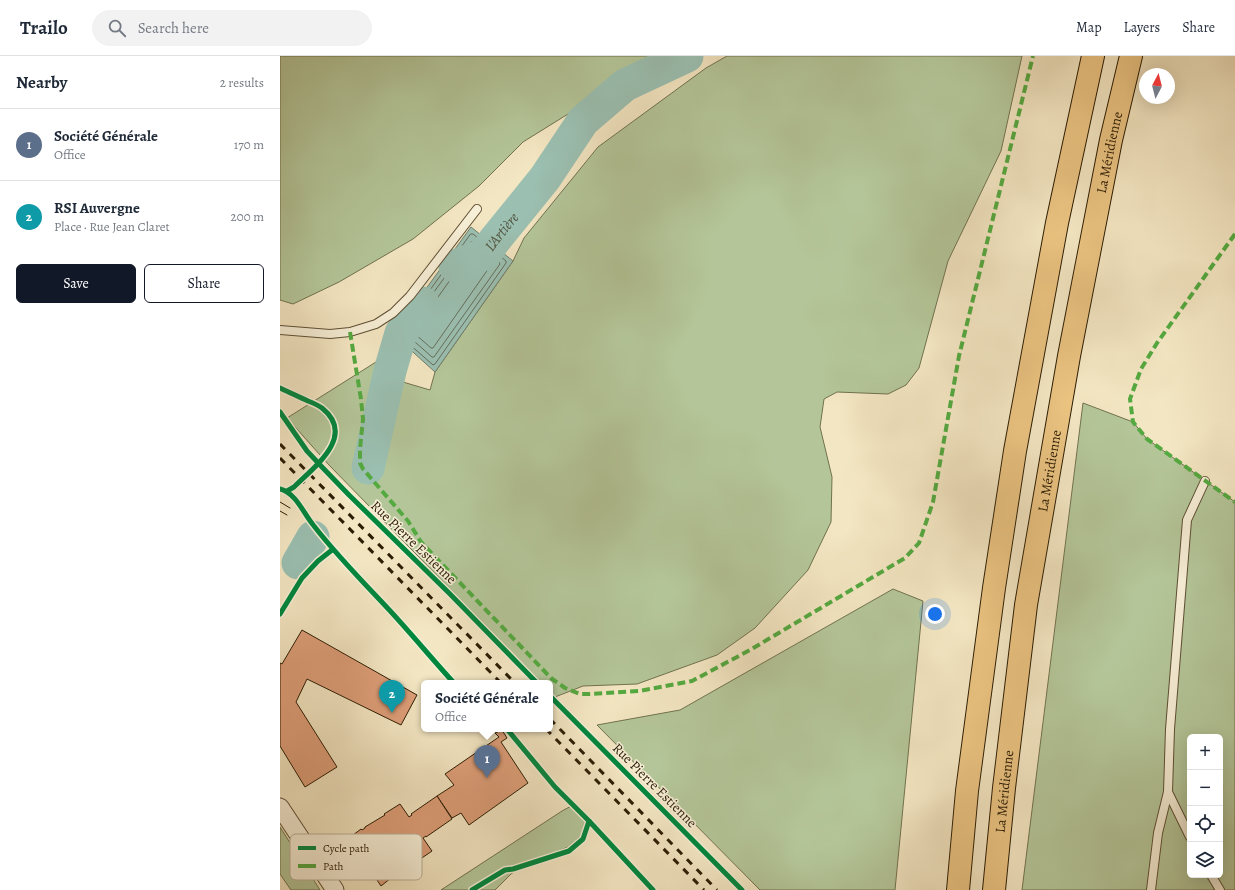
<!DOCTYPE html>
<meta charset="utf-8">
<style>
:root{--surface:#fff;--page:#f2f2f3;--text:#1f2937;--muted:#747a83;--line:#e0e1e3;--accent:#111827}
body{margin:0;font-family:Alegreya,serif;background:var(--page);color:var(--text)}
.controls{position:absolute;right:12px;bottom:12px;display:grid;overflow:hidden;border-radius:6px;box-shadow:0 4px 16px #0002}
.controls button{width:36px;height:36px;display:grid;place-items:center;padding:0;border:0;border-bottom:1px solid var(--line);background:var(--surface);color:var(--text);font:20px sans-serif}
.compass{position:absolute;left:859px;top:12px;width:36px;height:36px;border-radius:50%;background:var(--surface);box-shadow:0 4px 16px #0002;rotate:7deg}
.you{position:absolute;left:655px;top:558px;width:14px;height:14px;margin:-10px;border:3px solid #fff;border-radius:50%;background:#1a73e8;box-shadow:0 0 0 6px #1a73e833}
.badge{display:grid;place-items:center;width:26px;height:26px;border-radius:50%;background:var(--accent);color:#fff;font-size:13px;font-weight:700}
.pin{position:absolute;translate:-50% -33px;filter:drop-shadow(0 1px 2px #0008)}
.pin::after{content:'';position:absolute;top:21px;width:14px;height:12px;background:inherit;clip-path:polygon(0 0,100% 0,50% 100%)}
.popup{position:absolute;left:141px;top:624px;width:132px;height:52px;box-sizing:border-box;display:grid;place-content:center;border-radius:6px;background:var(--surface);filter:drop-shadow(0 1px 3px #0005);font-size:13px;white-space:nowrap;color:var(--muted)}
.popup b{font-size:15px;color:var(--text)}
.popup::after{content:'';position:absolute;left:50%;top:100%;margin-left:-8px;border:8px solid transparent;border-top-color:var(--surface)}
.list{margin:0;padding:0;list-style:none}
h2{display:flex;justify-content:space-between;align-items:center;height:52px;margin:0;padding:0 16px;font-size:17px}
h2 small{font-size:13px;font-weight:400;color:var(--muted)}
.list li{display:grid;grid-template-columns:26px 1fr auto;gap:12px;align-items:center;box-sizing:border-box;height:72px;padding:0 16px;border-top:1px solid var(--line)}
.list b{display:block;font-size:15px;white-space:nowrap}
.list p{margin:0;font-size:13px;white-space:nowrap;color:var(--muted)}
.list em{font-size:13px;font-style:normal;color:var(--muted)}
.actions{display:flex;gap:8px;padding:12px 16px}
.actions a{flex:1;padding:9px 0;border:1px solid var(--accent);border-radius:6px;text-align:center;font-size:14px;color:var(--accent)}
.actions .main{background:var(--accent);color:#fff}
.icon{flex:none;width:22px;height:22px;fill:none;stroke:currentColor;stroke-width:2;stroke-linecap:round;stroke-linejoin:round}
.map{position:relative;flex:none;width:955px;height:834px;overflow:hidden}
header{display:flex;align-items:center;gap:24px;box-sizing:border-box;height:56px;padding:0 20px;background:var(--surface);border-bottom:1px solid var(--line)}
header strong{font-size:19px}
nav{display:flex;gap:22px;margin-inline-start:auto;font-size:14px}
.search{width:280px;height:36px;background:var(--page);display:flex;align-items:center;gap:10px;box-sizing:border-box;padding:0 14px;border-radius:22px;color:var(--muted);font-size:15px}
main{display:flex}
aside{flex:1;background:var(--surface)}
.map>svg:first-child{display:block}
.green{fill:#b4c699;stroke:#70724f;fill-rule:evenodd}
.water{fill:#9bc0b2;stroke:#6f7f6d}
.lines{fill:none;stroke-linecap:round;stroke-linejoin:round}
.shore{stroke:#646e5c;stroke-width:1}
.river{stroke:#9bc0b2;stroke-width:33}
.building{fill:#dd9e78;stroke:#2d1d05}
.service-casing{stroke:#5e4f34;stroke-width:10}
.minor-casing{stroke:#5e4f34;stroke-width:19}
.motorway-casing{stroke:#2d1d05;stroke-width:24}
.service{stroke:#f7efd7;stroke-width:8}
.minor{stroke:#f7efd7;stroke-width:17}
.motorway{stroke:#eac381;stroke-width:22}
.tram{stroke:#2d1d05;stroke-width:1}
.rail{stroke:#2d1d05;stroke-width:3;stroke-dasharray:7 7;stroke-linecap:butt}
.quiet{stroke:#54a940;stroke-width:4;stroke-dasharray:8 4;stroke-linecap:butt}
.cycleway-casing{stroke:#f7efd7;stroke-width:8}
.cycleway{stroke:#00873e;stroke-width:5}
.labels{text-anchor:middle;stroke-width:3;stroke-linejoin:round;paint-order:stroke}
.street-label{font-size:14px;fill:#2d1d05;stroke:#f7efd7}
.water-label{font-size:15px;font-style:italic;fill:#545642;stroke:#f7efd7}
.key{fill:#f7efd7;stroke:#bab098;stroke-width:1}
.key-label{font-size:11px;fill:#2d1d05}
</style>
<header>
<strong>Trailo</strong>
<div class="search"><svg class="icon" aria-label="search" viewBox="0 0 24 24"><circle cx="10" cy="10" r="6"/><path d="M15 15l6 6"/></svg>Search here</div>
<nav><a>Map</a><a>Layers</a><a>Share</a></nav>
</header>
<main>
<aside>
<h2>Nearby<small>2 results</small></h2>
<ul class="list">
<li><span class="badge" style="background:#5c6f8a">1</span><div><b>Société Générale</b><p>Office</p></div><em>170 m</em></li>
<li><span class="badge" style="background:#0f9aa8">2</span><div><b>RSI Auvergne</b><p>Place · Rue Jean Claret</p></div><em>200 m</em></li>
</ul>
<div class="actions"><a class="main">Save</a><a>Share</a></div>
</aside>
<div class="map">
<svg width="955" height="834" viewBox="0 0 955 834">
<rect width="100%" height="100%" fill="#f3e6c2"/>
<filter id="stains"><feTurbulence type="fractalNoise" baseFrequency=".005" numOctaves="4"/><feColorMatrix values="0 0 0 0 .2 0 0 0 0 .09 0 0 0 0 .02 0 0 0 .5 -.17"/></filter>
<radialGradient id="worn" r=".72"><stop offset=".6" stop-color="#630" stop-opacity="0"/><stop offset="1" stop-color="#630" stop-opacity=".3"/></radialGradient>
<!-- green -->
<g class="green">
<path d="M0 0H392L361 14 325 35 243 86 199 130 133 183 59 226 13 248 0 244Z"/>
<path d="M447 0H742L721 95 668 205 639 312 626 329 608 338 557 336 544 343 540 371 552 421 551 466 528 514 475 572 437 599 357 628 303 630 275 641 270 636V627H262L49 409 7 362 96 306 116 324 150 334 155 316 233 205 244 182 318 91 426 12Z"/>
<path d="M803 347 853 366 867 383 955 446V834H742ZM910 681H940V819H910Z"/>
<path d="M613 533 643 545 615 834H480L317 669 400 654Z"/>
<path d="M293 749 306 762 301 780 288 791 241 811 231 818 215 834H161L282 755Z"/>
<path d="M0 771 40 834H11L0 818Z"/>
</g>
<!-- water -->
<path class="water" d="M191 171 233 205 155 316 113 278Z"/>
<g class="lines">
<!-- shore -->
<g class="shore">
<path d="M191 178H193L226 205V207L155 308 153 309 119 279V277Z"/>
<path d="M191 186H194L219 206 220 208 154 301H152L126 278 125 276Z"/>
<path d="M192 194H195L211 207V209L153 292H151L134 277V275Z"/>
</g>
<!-- river -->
<g class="river">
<path id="s1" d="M175 210 205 198 214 185 265 122 303 65 345 29 407 0"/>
<path d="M88 412 110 315 121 277 143 247"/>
<path d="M18 507 33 481"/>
</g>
</g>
<!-- building -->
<g class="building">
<path d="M22 574 137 639 121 669 27 623 16 646 57 711 25 731 0 690V607L2 608Z"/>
<path d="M222 674 227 682 221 686 248 727 189 769 181 757 172 762 157 740 174 729 165 718 219 681 215 677Z"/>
<path d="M157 740 172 763 146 781V780L143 782 152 795 136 806 135 805 131 808 132 809 117 819 116 818 101 830 69 782 81 773 82 774 85 772V771L105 759 104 758 120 748 129 761 132 759 131 758Z"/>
</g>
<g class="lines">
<!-- service casing -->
<g class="service-casing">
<g id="service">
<path d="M0 274 50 278 70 276 96 268 113 257 130 240 197 153"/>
<path d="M888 736 910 781"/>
<path d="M931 819 940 834"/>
<path d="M871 834 878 777 888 736 890 673 907 464 925 425"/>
</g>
</g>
<!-- minor casing -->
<g class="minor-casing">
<path id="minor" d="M0 751 55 834"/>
</g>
<!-- motorway casing -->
<g class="motorway-casing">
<g id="motorway">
<path d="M678 834 687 735 714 532 735 395 777 167 813 0"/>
<path id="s2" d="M714 834 724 732 746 549 789 300 831 84 851 0"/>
</g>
</g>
<!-- service -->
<use href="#service" class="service"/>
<!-- minor -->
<use href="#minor" class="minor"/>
<!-- motorway -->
<use href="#motorway" class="motorway"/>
<!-- tram -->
<g class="tram">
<path d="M0 446 10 452"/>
<path d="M0 455 7 459"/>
</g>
<!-- rail -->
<g class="rail">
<path d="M0 388 235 627"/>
<path d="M0 402 221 627"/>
<path d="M270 663 437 834"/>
<path d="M266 673 424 834"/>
</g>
<!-- quiet -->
<g class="quiet">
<path d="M955 178 877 287 861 313 850 343 853 366 867 383 955 446"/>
<path d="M70 276 81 343 83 363 80 393V407L83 413 128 465 141 486 271 622 285 632 300 638H309L359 635 412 625 470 594 625 502 639 487 653 446 679 300 753 0"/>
</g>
<!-- cycleway casing -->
<g class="cycleway-casing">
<g id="cycleway">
<path d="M0 332C9 336 19 341 28 345 33 347 38 349 42 352 77 380 34 411 14 431L7 435"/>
<path d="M0 356 27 395 42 411 69 439 169 537 257 627"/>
<path d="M0 433C17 438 23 457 34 470 58 501 86 529 113 558 134 581 153 604 174 627"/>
<path d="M0 558 22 522 38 505 52 494"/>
<path d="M270 640 462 834"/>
<path d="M227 673 275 731 309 765 373 834"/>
<path d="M192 834 225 814 233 813 289 795 303 783 309 765"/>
</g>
</g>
<!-- cycleway -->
<use href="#cycleway" class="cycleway"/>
</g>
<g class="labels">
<!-- street labels -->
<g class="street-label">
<text dy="5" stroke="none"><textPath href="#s2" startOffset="747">La Méridienne</textPath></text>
<text dy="5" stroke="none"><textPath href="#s2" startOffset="423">La Méridienne</textPath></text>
<text transform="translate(134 486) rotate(44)" y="5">Rue Pierre Estienne</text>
<text transform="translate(375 729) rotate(45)" y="5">Rue Pierre Estienne</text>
<text dy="5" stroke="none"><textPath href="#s2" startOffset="99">La Méridienne</textPath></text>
</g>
<!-- water labels -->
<g class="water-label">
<text dy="5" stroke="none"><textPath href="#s1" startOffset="60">L'Artière</textPath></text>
</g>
</g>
<!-- legend -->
<rect x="10" y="778" width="132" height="46" rx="6" class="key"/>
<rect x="18" y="790" width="18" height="4" fill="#00873e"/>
<rect x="18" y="808" width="18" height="4" fill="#54a940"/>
<g class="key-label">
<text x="43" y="796">Cycle path</text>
<text x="43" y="814">Path</text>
</g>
<rect width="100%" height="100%" filter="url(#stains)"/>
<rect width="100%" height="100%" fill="url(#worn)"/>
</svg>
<div class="controls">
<button>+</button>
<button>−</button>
<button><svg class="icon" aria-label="locate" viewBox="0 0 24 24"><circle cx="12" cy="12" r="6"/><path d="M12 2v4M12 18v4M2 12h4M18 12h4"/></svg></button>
<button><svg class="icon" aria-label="layers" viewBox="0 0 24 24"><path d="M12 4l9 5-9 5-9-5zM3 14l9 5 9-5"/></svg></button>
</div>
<svg class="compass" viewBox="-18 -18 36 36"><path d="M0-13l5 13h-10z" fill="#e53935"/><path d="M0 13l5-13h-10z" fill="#747a83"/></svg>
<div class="you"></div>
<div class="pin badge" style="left:207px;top:722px;background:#5c6f8a">1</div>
<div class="popup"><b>Société Générale</b>Office</div>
<div class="pin badge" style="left:112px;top:657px;background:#0f9aa8">2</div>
</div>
</main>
